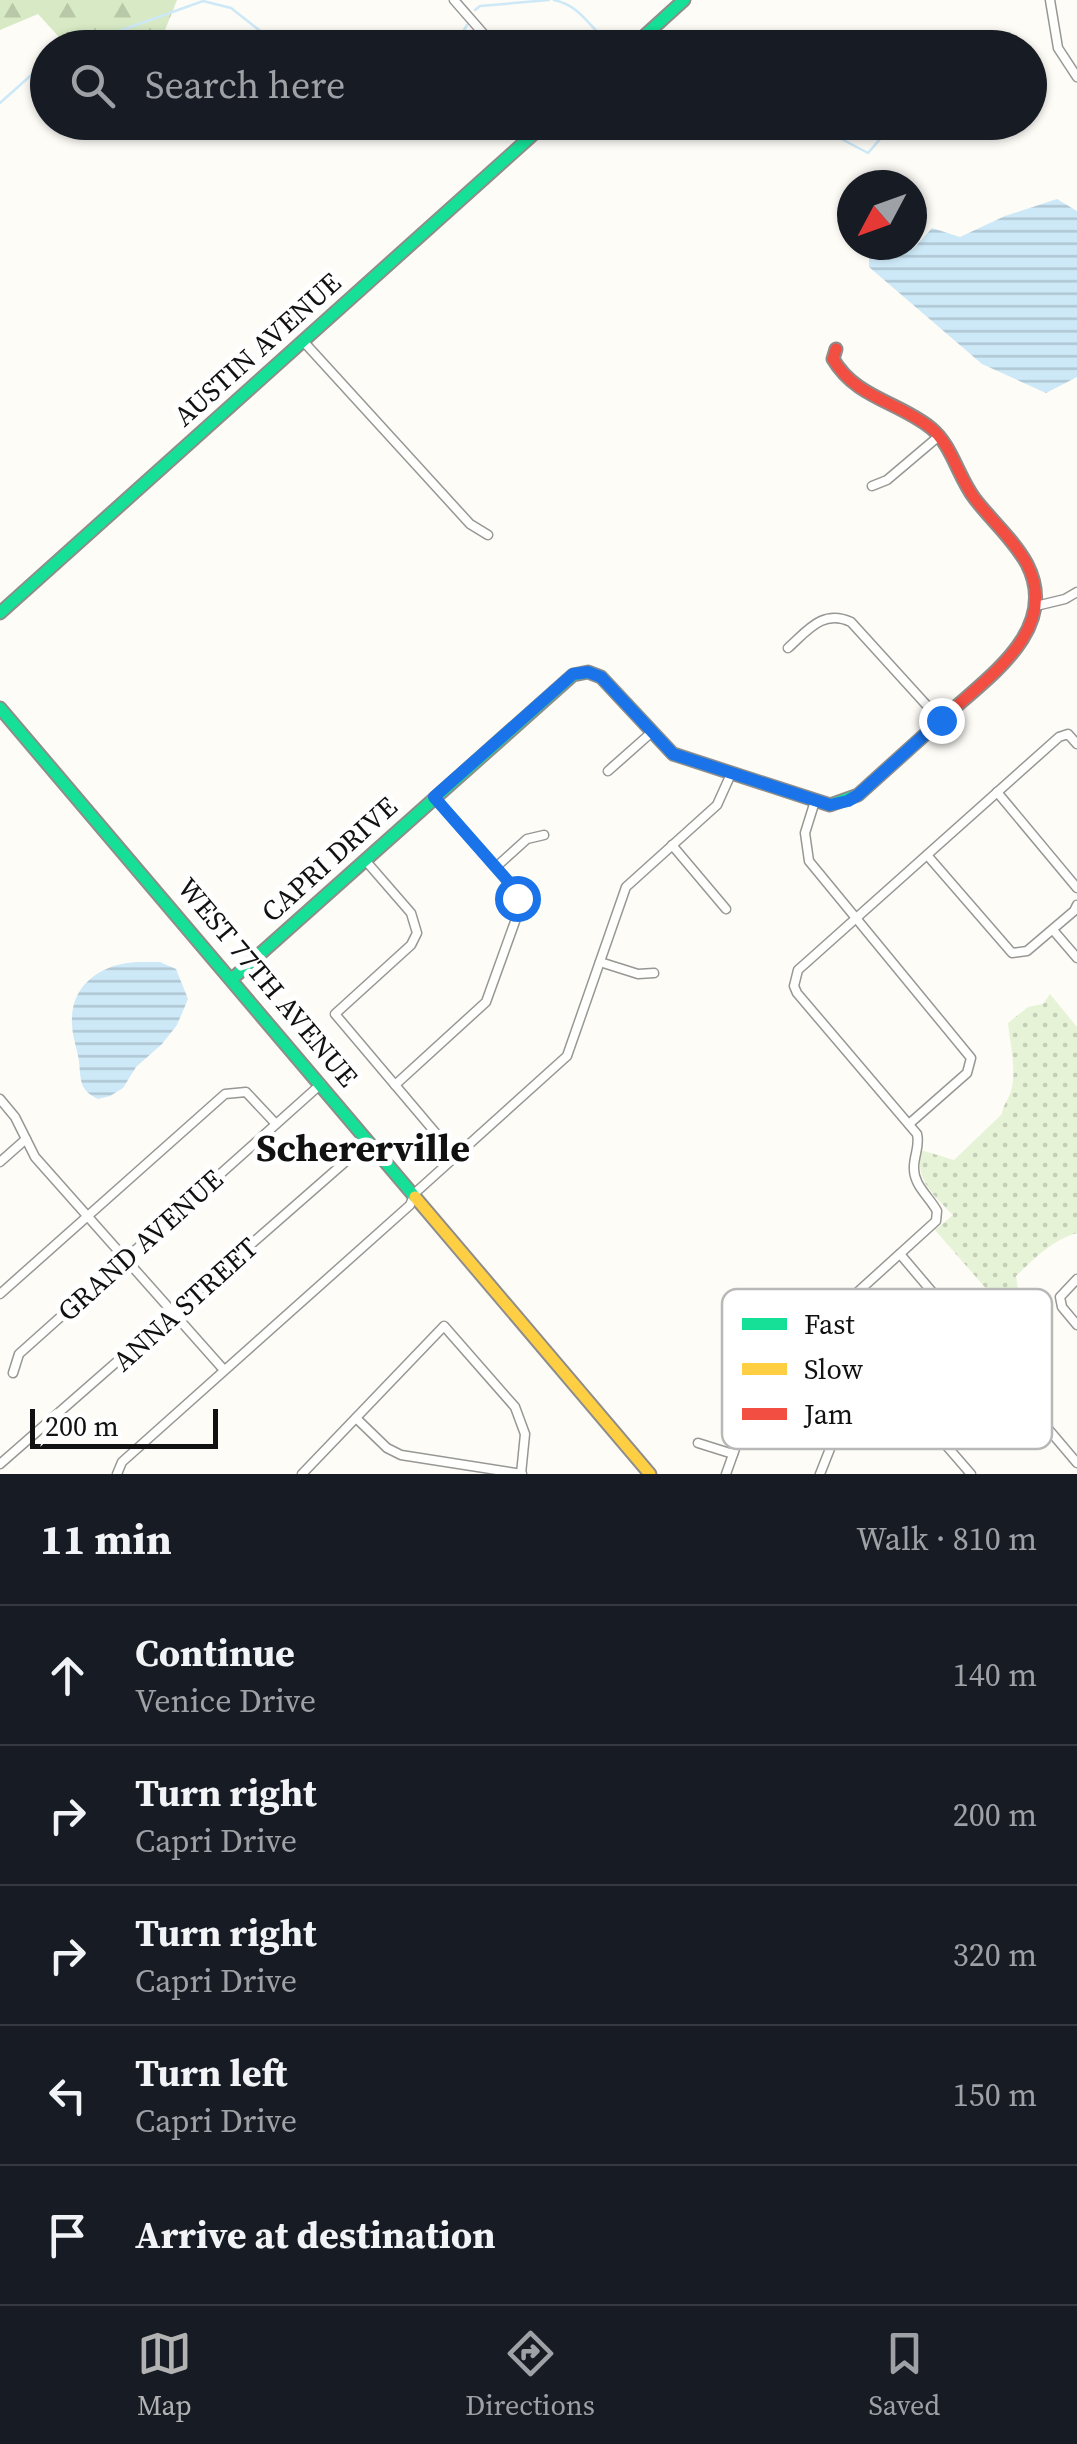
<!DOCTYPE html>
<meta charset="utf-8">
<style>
:root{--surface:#171b24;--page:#242831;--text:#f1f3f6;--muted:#9ea1a6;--line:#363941;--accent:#b2b2b3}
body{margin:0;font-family:"Source Serif 4",serif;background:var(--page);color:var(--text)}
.compass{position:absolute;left:837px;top:170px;width:90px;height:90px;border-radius:50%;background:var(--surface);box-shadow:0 2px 8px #0004;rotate:229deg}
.scale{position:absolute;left:30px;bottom:25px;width:188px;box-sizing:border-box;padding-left:10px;border:5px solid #111;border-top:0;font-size:28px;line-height:35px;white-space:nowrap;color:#111;-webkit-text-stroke:8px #fff;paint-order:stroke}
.stop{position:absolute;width:30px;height:30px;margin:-22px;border:8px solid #1a73e8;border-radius:50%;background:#fff}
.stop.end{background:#1a73e8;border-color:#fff;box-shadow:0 2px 10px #0008}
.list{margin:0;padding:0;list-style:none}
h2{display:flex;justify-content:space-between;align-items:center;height:130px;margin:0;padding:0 40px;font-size:42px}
h2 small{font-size:32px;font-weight:400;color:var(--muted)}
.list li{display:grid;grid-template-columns:65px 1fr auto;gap:30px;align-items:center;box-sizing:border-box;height:140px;padding:0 40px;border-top:2px solid var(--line)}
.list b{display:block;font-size:38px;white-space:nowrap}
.list p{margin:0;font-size:32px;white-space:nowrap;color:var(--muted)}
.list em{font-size:32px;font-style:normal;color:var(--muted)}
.icon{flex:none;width:55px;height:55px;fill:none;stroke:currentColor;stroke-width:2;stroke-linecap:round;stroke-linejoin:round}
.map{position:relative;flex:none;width:1077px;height:1474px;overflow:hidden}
.search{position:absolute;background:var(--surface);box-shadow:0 2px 8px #0004;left:30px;right:30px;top:30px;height:110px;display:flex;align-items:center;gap:25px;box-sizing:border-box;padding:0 35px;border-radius:55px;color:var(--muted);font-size:38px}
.sheet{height:830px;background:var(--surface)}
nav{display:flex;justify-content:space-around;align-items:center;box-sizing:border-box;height:140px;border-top:2px solid var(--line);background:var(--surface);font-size:28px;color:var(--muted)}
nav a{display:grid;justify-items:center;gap:5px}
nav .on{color:var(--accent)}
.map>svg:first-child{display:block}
.grass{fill:url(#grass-dots)}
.forest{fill:url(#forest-firs)}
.water{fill:url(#water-rules)}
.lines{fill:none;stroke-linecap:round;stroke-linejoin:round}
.stream{stroke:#cde8f7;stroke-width:2.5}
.street-casing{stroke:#979795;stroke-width:11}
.fast-casing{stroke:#8e8d8b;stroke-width:15}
.slow-casing{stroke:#8e8d8b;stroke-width:15}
.jam-casing{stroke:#8e8d8b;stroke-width:15}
.street{stroke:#fffffe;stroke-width:8}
.fast{stroke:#16e098;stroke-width:11}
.slow{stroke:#ffcf43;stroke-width:11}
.jam{stroke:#f24e42;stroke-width:11}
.route{stroke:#1a73e8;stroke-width:12}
.labels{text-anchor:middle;stroke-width:10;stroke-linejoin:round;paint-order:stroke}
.street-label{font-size:28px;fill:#111;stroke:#fff}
.district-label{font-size:38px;font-weight:bold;fill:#111;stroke:#fff}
.key{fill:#fff;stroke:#b8b8b8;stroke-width:2.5}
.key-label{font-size:28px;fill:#111}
</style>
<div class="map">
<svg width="1077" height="1474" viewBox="0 0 1077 1474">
<defs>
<pattern id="grass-dots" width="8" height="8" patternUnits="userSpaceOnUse" patternTransform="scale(2.5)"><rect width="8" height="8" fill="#e7f3d7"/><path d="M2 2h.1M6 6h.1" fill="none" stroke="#c5cfb8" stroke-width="1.8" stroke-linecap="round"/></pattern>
<pattern id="forest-firs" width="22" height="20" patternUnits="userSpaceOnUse" patternTransform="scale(2.5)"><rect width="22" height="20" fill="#d8eac5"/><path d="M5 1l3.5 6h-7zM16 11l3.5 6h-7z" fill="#b8c8a8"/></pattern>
<pattern id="water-rules" width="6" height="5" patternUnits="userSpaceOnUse" patternTransform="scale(2.5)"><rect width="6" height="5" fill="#cde8f7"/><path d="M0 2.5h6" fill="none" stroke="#afc6d3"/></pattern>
</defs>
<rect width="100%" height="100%" fill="#fdfcf7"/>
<!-- grass -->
<path class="grass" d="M1050 994 1077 1027V1233C1052 1240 1035 1258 1016 1276L1018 1289 996 1300 935 1230 953 1215C933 1194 915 1181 921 1150L954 1160 1002 1114C1003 1104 1008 1101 1011 1091 1017 1070 1010 1044 1008 1023L1028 1007 1043 1004Z"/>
<!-- forest -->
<path class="forest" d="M0 0H177L165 30 138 47H68L38 14 0 30Z"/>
<!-- water -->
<g class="water">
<path d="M1057 199 1077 211V377L1046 393 982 364 869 267V257L878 249H913L932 228 960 237 1005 216Z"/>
<path d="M138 962H160L176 969 188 999 177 1025 162 1044 136 1067 123 1088 110 1096 98 1099C79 1090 81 1080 79 1061 77 1048 72 1036 72 1023 70 984 103 963 138 962Z"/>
</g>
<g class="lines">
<!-- stream -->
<g class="stream">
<path d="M554 0C590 8 591 41 621 43"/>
<path d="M475 10 480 6 549 0"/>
<path d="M646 47 648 48"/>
<path d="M72 48 203 1 231 8 282 48"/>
<path d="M453 48 467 25"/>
<path d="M0 103 48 60"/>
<path d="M809 122 868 153 895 122"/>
</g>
<!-- street casing -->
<g class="street-casing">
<g id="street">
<path d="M454 0 496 48"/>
<path d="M1050 0 1058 48 1077 77"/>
<path d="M303 341 470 524 488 535"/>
<path d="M872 486 887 480 939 436"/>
<path d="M1036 606 1065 599 1077 592"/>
<path d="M788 648C808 630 823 609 851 622L941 721"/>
<path d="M608 771 652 732"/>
<path d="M997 792 1077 888"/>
<path d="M815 801 805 833 809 861 971 1058 967 1073 909 1124"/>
<path d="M672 845 726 909"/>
<path d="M927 855 1012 953 1027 951 1074 911 1077 905"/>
<path d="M365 860 411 913 417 933 411 945 335 1014 456 1157"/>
<path d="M496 867 527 839 544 835"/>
<path d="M1053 930 1077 958"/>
<path d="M600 962 638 974 654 973"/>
<path d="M395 1085 486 1002 517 916 514 888 434 797"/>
<path d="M0 1099 15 1117 35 1157 224 1370"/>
<path d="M0 1162 26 1139"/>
<path d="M900 1254 1077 1463"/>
<path d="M1077 1279 1060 1297 1062 1307 1077 1325"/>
<path d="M0 1294 225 1094 246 1092 276 1124"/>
<path d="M817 1328 875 1392 913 1411 925 1421 971 1474"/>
<path d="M13 1373 19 1354 321 1084"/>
<path d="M356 1418 387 1448 401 1455 522 1474"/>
<path d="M698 1443 733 1454"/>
<path d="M0 1464 369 1141"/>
<path d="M117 1474 122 1462 410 1205 415 1193 567 1056 626 887 717 805 731 774"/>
<path d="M302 1474 444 1326 515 1407 525 1434 521 1474"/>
<path d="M726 1474 751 1404 775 1367 936 1221 937 1211C929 1196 913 1185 914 1167 914 1155 920 1147 917 1134L797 993 794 986 798 970 1059 737 1068 734 1077 744"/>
<path d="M820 1474 837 1431 875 1392"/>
</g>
</g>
<!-- fast casing -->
<g class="fast-casing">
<g id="fast">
<path d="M631 48 684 0"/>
<path d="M0 613 547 122"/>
<path d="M0 708 415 1197"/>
<path d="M232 979 573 675 588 672 601 677 673 754 830 805 858 795 950 712"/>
</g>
</g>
<!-- slow casing -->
<g class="slow-casing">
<path id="slow" d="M415 1197 650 1474"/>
</g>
<!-- jam casing -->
<g class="jam-casing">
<path id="jam" d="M836 349 833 359C856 398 897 401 931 428 952 445 958 477 975 499 992 521 1014 540 1027 564 1060 628 991 675 950 712"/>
</g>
<!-- street -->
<use href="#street" class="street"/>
<!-- fast -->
<use href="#fast" class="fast"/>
<!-- slow -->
<use href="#slow" class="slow"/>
<!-- jam -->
<use href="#jam" class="jam"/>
</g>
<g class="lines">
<!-- route -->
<path class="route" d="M517 898 514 888 434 797 573 674 588 672 601 677 673 754 830 805 848 801 858 795 941 720"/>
</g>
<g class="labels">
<!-- street labels -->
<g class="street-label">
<text transform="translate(257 349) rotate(-42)" y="10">AUSTIN AVENUE</text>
<text transform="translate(329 859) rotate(-42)" y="10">CAPRI DRIVE</text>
<text transform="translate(268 982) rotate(50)" y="10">WEST 77TH AVENUE</text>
<text transform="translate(140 1245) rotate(-42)" y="10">GRAND AVENUE</text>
<text transform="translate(185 1304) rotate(-42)" y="10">ANNA STREET</text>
</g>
<!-- district labels -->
<g class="district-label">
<text x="363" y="1161">Schererville</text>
</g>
</g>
<!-- legend -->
<rect x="722" y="1289" width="330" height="160" rx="15" class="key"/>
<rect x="742" y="1318" width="45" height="12" fill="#16e098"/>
<rect x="742" y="1363" width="45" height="12" fill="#ffcf43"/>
<rect x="742" y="1408" width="45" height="12" fill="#f24e42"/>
<g class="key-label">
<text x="804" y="1334">Fast</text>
<text x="804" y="1379">Slow</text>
<text x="804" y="1424">Jam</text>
</g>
</svg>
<svg class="compass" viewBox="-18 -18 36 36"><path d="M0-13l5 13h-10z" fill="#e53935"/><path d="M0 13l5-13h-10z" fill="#9ea1a6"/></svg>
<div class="scale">200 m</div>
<div class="stop" style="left:517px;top:898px"></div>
<div class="stop end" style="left:941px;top:720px"></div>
<div class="search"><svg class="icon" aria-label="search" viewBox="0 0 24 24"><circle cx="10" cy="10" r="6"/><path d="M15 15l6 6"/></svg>Search here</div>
</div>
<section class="sheet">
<h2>11 min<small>Walk · 810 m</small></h2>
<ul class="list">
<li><svg class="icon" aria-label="ahead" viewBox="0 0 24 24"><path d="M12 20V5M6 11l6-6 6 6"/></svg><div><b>Continue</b><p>Venice Drive</p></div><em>140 m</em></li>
<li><svg class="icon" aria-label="right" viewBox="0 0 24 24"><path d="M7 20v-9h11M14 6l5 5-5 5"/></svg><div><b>Turn right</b><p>Capri Drive</p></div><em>200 m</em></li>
<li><svg class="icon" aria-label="right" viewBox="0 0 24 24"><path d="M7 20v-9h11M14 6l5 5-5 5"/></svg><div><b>Turn right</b><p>Capri Drive</p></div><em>320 m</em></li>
<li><svg class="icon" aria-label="left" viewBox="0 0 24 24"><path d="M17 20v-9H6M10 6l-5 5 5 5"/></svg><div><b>Turn left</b><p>Capri Drive</p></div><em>150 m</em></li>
<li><svg class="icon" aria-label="arrive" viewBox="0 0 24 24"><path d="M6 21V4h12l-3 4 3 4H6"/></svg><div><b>Arrive at destination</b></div></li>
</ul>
</section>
<nav>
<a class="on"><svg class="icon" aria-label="map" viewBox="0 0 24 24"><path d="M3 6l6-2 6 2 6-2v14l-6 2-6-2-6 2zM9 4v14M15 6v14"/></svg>Map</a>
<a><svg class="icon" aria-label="directions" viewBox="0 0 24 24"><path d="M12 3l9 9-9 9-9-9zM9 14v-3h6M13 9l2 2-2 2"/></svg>Directions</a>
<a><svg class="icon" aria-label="saved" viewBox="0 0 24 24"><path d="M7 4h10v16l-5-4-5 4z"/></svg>Saved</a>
</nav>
